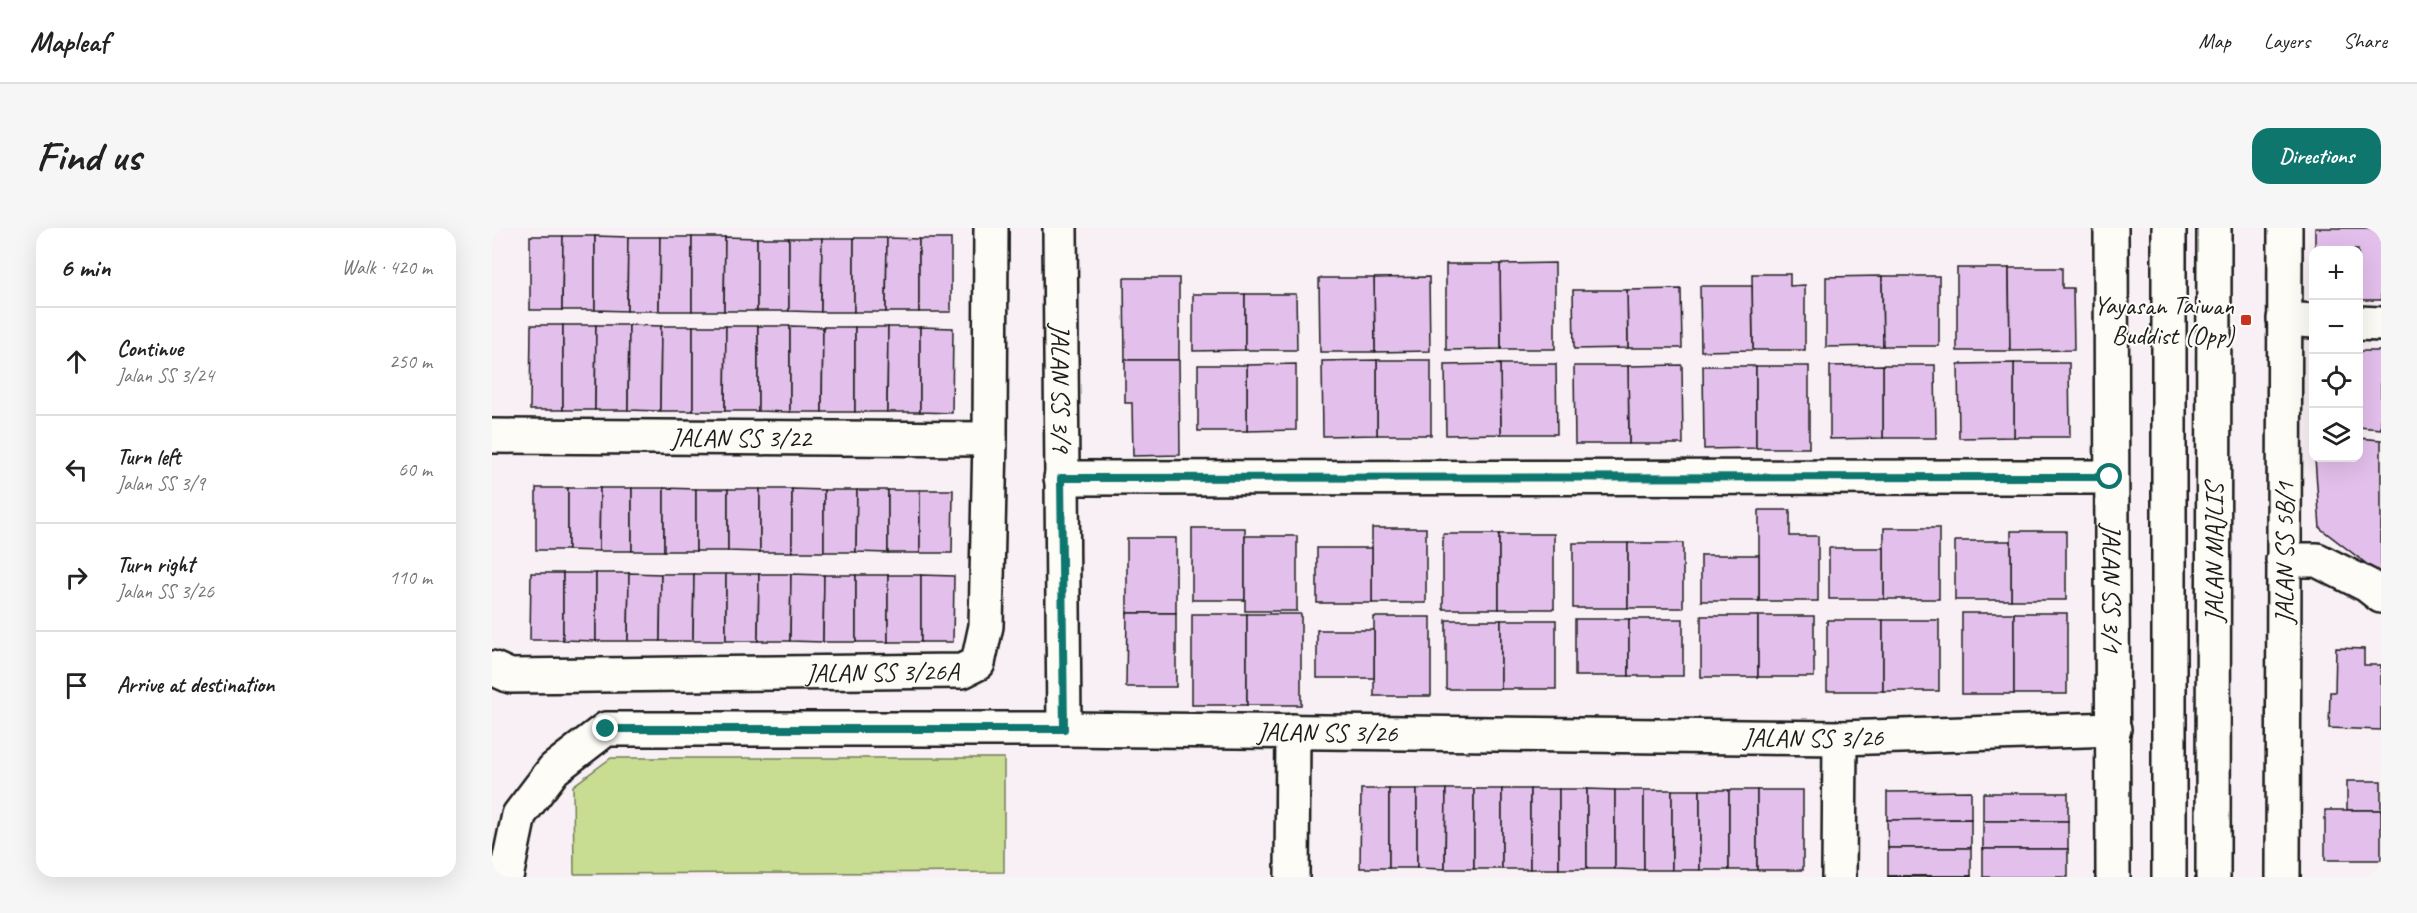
<!DOCTYPE html>
<meta charset="utf-8">
<style>
:root{--surface:#fff;--page:#f6f6f6;--text:#222;--muted:#767676;--line:#e0e0e0;--accent:#0f766e}
body{margin:0;font-family:Caveat,sans-serif;background:var(--page);color:var(--text)}
.controls{position:absolute;right:18px;top:18px;display:grid;overflow:hidden;border-radius:12px;box-shadow:0 6px 24px #0002}
.controls button{width:54px;height:54px;display:grid;place-items:center;padding:0;border:0;border-bottom:2px solid var(--line);background:var(--surface);color:var(--text);font:30px sans-serif}
.stop{position:absolute;width:18px;height:18px;margin:-14px;border:4px solid #0f766e;border-radius:50%;background:#fff}
.stop.end{background:#0f766e;border-color:#fff;box-shadow:0 2px 6px #0008}
.list{margin:0;padding:0;list-style:none}
h2{display:flex;justify-content:space-between;align-items:center;height:78px;margin:0;padding:0 24px;font-size:26px}
h2 small{font-size:20px;font-weight:400;color:var(--muted)}
.list li{display:grid;grid-template-columns:39px 1fr auto;gap:18px;align-items:center;box-sizing:border-box;height:108px;padding:0 24px;border-top:2px solid var(--line)}
.list b{display:block;font-size:22px;white-space:nowrap}
.list p{margin:0;font-size:20px;white-space:nowrap;color:var(--muted)}
.list em{font-size:20px;font-style:normal;color:var(--muted)}
.icon{flex:none;width:33px;height:33px;fill:none;stroke:currentColor;stroke-width:2;stroke-linecap:round;stroke-linejoin:round}
.map{position:relative;flex:none;width:1889px;height:649px;overflow:hidden;border-radius:18px}
header{display:flex;align-items:center;gap:36px;box-sizing:border-box;height:84px;padding:0 30px;background:var(--surface);border-bottom:2px solid var(--line)}
header strong{font-size:28px}
nav{display:flex;gap:33px;margin-inline-start:auto;font-size:21px}
.intro{display:flex;align-items:center;justify-content:space-between;box-sizing:border-box;height:144px;padding:0 36px}
h1{margin:0;font-size:42px}
.button{padding:15px 27px;border-radius:18px;background:var(--accent);color:#fff;font-size:21px;font-weight:700}
main{display:flex;gap:36px;padding:0 36px}
aside{flex:1;background:var(--surface);border-radius:18px;box-shadow:0 6px 24px #0002}
.map>svg:first-child{display:block}
.green{fill:#c8dd92;stroke:#727c57;stroke-width:1.5}
.building{fill:#e3bfeb;stroke:#1c1c1c;stroke-width:1.5}
.lines{fill:none;stroke-linecap:round;stroke-linejoin:round}
.street-casing{stroke:#1c1c1c;stroke-width:38}
.secondary-casing{stroke:#1c1c1c;stroke-width:38}
.street{stroke:#fdfcf7;stroke-width:33}
.secondary{stroke:#fdfcf7;stroke-width:33}
.route{stroke:#0f766e;stroke-width:8}
.poi-dot{fill:#c8321e;stroke:#fdfcf7;stroke-width:2}
.labels{text-anchor:middle;stroke-width:4.5;stroke-linejoin:round;paint-order:stroke}
.poi-label{font-size:26px;fill:#1c1c1c;stroke:#fdfcf7;text-anchor:end}
.street-label{font-size:26px;fill:#1c1c1c;stroke:#fdfcf7}
</style>
<header>
<strong>Mapleaf</strong>
<nav><a>Map</a><a>Layers</a><a>Share</a></nav>
</header>
<div class="intro"><h1>Find us</h1><a class="button">Directions</a></div>
<main>
<aside>
<h2>6 min<small>Walk · 420 m</small></h2>
<ul class="list">
<li><svg class="icon" aria-label="ahead" viewBox="0 0 24 24"><path d="M12 20V5M6 11l6-6 6 6"/></svg><div><b>Continue</b><p>Jalan SS 3/24</p></div><em>250 m</em></li>
<li><svg class="icon" aria-label="left" viewBox="0 0 24 24"><path d="M17 20v-9H6M10 6l-5 5 5 5"/></svg><div><b>Turn left</b><p>Jalan SS 3/9</p></div><em>60 m</em></li>
<li><svg class="icon" aria-label="right" viewBox="0 0 24 24"><path d="M7 20v-9h11M14 6l5 5-5 5"/></svg><div><b>Turn right</b><p>Jalan SS 3/26</p></div><em>110 m</em></li>
<li><svg class="icon" aria-label="arrive" viewBox="0 0 24 24"><path d="M6 21V4h12l-3 4 3 4H6"/></svg><div><b>Arrive at destination</b></div></li>
</ul>
</aside>
<div class="map">
<svg width="1889" height="649" viewBox="0 0 1889 649">
<rect width="100%" height="100%" fill="#f8f0f5"/>
<filter id="ink" filterUnits="userSpaceOnUse"><feTurbulence type="fractalNoise" baseFrequency=".0167" numOctaves="2"/><feDisplacementMap in="SourceGraphic" scale="12" xChannelSelector="R" yChannelSelector="G"/><feConvolveMatrix kernelMatrix="1 2 1 2 8 2 1 2 1" color-interpolation-filters="sRGB"/></filter>
<g filter="url(#ink)">
<!-- green -->
<path class="green" d="M119 530H512V644L82 646 81 558Z"/>
<!-- building -->
<g class="building">
<path d="M1823 0H1889V72H1866V22H1823Z"/>
<path d="M38 8H71L70 82H38Z"/>
<path d="M71 8H103V82H70Z"/>
<path d="M103 8 136 9 135 83 103 82Z"/>
<path d="M136 9H168L167 83H135Z"/>
<path d="M168 9H200V83H167Z"/>
<path d="M200 9H233L232 83H200Z"/>
<path d="M233 9 265 10V83H232Z"/>
<rect x="265" y="10" width="32" height="73"/>
<path d="M297 10H330L329 84 297 83Z"/>
<path d="M330 10H362V84H329Z"/>
<path d="M362 10H395L394 84H362Z"/>
<path d="M395 10 427 11V84H394Z"/>
<rect x="427" y="11" width="32" height="73"/>
<path d="M1063 35V121H1009L1008 36Z"/>
<path d="M954 36H1008L1009 121 954 122Z"/>
<path d="M1465 40H1517L1518 123H1465Z"/>
<path d="M1517 40H1570V60H1581L1582 122 1518 123Z"/>
<path d="M1260 46H1298V58L1313 57V122H1261Z"/>
<path d="M1390 48 1391 118 1334 119V49Z"/>
<path d="M1390 48H1447V118H1391Z"/>
<path d="M937 49 938 123 883 124 882 50Z"/>
<path d="M632 50H687V132H633Z"/>
<path d="M827 50H882L883 124H828Z"/>
<path d="M1208 58H1260L1261 122 1209 123Z"/>
<path d="M1189 61 1190 120H1136L1135 62Z"/>
<path d="M1081 62H1135L1136 120 1082 121Z"/>
<path d="M701 66H753V122L701 123Z"/>
<path d="M753 66H804L805 122H753Z"/>
<path d="M39 97H71V182H38Z"/>
<path d="M71 97H104L103 182H71Z"/>
<path d="M104 97H137L136 182H103Z"/>
<path d="M137 97 169 98 168 183 136 182Z"/>
<path d="M169 98H201V183H168Z"/>
<path d="M201 98H234L233 183H201Z"/>
<path d="M234 98H266V183H233Z"/>
<path d="M266 98H298V184L266 183Z"/>
<path d="M298 98 331 99 330 184H298Z"/>
<path d="M331 99H363V184H330Z"/>
<path d="M363 99H396L395 184H363Z"/>
<path d="M396 99H428V184H395Z"/>
<path d="M428 99 461 100 460 185 428 184Z"/>
<path d="M1866 123H1889V201L1866 199Z"/>
<path d="M633 132H687L688 227 641 228 640 175H633Z"/>
<rect x="885" y="132" width="54" height="75"/>
<path d="M885 132V207L831 208 830 133Z"/>
<path d="M1522 135H1577L1578 209H1522Z"/>
<path d="M1522 135V209L1467 210 1466 136Z"/>
<path d="M804 136V202L755 203V137Z"/>
<path d="M1008 136H1064L1065 206H1009Z"/>
<path d="M1008 136 1009 206 954 207 953 137Z"/>
<rect x="706" y="137" width="49" height="66"/>
<path d="M1190 137 1191 216H1137L1136 138Z"/>
<path d="M1391 137H1443L1444 210H1391Z"/>
<path d="M1391 137V210L1338 211V138Z"/>
<path d="M1082 138H1136L1137 216H1083Z"/>
<path d="M1211 138H1264V220L1212 221Z"/>
<rect x="1264" y="138" width="53" height="82"/>
<path d="M1866 210 1889 212V347L1828 300 1823 230H1866Z"/>
<rect x="44" y="260" width="32" height="62"/>
<path d="M76 260H108L107 323 76 322Z"/>
<path d="M108 260H140V323H107Z"/>
<rect x="140" y="260" width="32" height="63"/>
<path d="M172 260 204 261V323H172Z"/>
<rect x="204" y="261" width="32" height="62"/>
<path d="M236 261H268V324L236 323Z"/>
<rect x="268" y="261" width="32" height="63"/>
<path d="M300 261 332 262V324H300Z"/>
<path d="M332 262H365L364 324H332Z"/>
<path d="M365 262H396V325L364 324Z"/>
<rect x="396" y="262" width="32" height="63"/>
<path d="M428 262H461L460 325H428Z"/>
<path d="M1267 282H1298V308H1326V373H1267Z"/>
<rect x="700" y="300" width="53" height="72"/>
<rect x="880" y="300" width="54" height="75"/>
<rect x="1392" y="300" width="55" height="71"/>
<rect x="1519" y="303" width="55" height="69"/>
<rect x="951" y="306" width="56" height="75"/>
<rect x="1007" y="306" width="55" height="75"/>
<rect x="753" y="308" width="52" height="75"/>
<rect x="635" y="310" width="49" height="75"/>
<rect x="1463" y="313" width="56" height="59"/>
<rect x="1081" y="315" width="55" height="65"/>
<rect x="1136" y="315" width="55" height="65"/>
<rect x="825" y="320" width="55" height="55"/>
<rect x="1337" y="320" width="55" height="51"/>
<rect x="1209" y="327" width="58" height="46"/>
<path d="M39 345H71V412H38Z"/>
<path d="M71 345H104V413L71 412Z"/>
<path d="M104 345H137L136 413H104Z"/>
<path d="M137 345 169 346 168 413H136Z"/>
<path d="M169 346H202L201 413H168Z"/>
<path d="M202 346H234V413H201Z"/>
<path d="M234 346H267L266 413H234Z"/>
<path d="M267 346H299L298 413H266Z"/>
<path d="M299 346 332 347 331 414 298 413Z"/>
<path d="M332 347H364V414H331Z"/>
<rect x="364" y="347" width="32" height="67"/>
<rect x="396" y="347" width="33" height="67"/>
<path d="M429 347 462 348 461 414H429Z"/>
<path d="M635 385H684V459H634Z"/>
<rect x="1470" y="385" width="52" height="81"/>
<rect x="1522" y="385" width="53" height="81"/>
<rect x="700" y="386" width="55" height="91"/>
<rect x="755" y="386" width="54" height="91"/>
<rect x="1209" y="388" width="57" height="61"/>
<rect x="1266" y="388" width="56" height="61"/>
<rect x="882" y="389" width="57" height="79"/>
<rect x="1083" y="391" width="54" height="57"/>
<rect x="1137" y="391" width="54" height="57"/>
<rect x="954" y="392" width="55" height="69"/>
<rect x="1009" y="392" width="55" height="69"/>
<rect x="1335" y="392" width="56" height="71"/>
<rect x="1391" y="392" width="56" height="71"/>
<rect x="825" y="402" width="57" height="48"/>
<path d="M1844 420 1872 421V437H1889V502L1837 500 1838 464H1843Z"/>
<rect x="1855" y="553" width="34" height="29"/>
<path d="M869 561H897V640H868Z"/>
<rect x="897" y="561" width="28" height="79"/>
<path d="M925 561H954L953 641 925 640Z"/>
<path d="M954 561H982V641H953Z"/>
<rect x="982" y="561" width="28" height="80"/>
<rect x="1010" y="561" width="28" height="80"/>
<rect x="1038" y="561" width="29" height="80"/>
<rect x="1067" y="561" width="28" height="80"/>
<path d="M1095 561 1123 562V641H1095Z"/>
<path d="M1123 562H1152V642L1123 641Z"/>
<rect x="1152" y="562" width="28" height="80"/>
<rect x="1180" y="562" width="28" height="80"/>
<rect x="1208" y="562" width="29" height="80"/>
<rect x="1237" y="562" width="28" height="80"/>
<rect x="1265" y="562" width="46" height="80"/>
<path d="M1479 563V591L1395 592V564Z"/>
<rect x="1491" y="565" width="85" height="28"/>
<rect x="1833" y="582" width="56" height="50"/>
<path d="M1479 591V620H1396L1395 592Z"/>
<rect x="1491" y="593" width="85" height="28"/>
<rect x="1396" y="620" width="83" height="28"/>
<rect x="1491" y="621" width="85" height="28"/>
<rect x="1396" y="648" width="83" height="1"/>
</g>
<g class="lines">
<!-- street casing -->
<g class="street-casing">
<g id="street">
<path id="s1" d="M568 0 572 501"/>
<path id="s2" d="M1619 0 1621 649"/>
<path d="M1792 91 1822 93"/>
<path d="M1866 95 1889 96"/>
<path id="s3" d="M0 208 498 211"/>
<path d="M569 250 1618 249"/>
<path d="M1791 332H1825L1875 357 1889 368"/>
<path id="s4" d="M0 440 18 448 470 443 486 435 494 398 498 211 499 0"/>
<path id="s5" d="M14 649 27 587 62 541 114 501H572L1348 510 1622 501"/>
<path d="M800 649 801 503"/>
<path d="M1347 649 1348 510"/>
<path id="s6" d="M1791 649 1793 0"/>
</g>
</g>
<!-- secondary casing -->
<g class="secondary-casing">
<g id="secondary">
<path d="M1677 0V649"/>
<path id="s7" d="M1721 649 1722 0"/>
</g>
</g>
<!-- street -->
<use href="#street" class="street"/>
<!-- secondary -->
<use href="#secondary" class="secondary"/>
</g>
</g>
<g class="lines" filter="url(#ink)">
<!-- route -->
<path class="route" d="M114 501H572L569 250 1618 249"/>
</g>
<!-- markers -->
<rect class="poi-dot" x="1748" y="86" width="12" height="12" rx="3"/>
<g class="labels">
<!-- poi labels -->
<g class="poi-label">
<text x="1742" y="86">Yayasan Taiwan<tspan x="1742" dy="30">Buddist (Opp)</tspan></text>
</g>
<!-- street labels -->
<g class="street-label">
<text dy="9" stroke="none"><textPath href="#s1" startOffset="160">JALAN SS 3/9</textPath></text>
<text dy="9" stroke="none"><textPath href="#s3" startOffset="249">JALAN SS 3/22</textPath></text>
<text dy="9" stroke="none"><textPath href="#s7" startOffset="324">JALAN MAJLIS</textPath></text>
<text dy="9" stroke="none"><textPath href="#s6" startOffset="324">JALAN SS 5B/1</textPath></text>
<text dy="9" stroke="none"><textPath href="#s2" startOffset="360">JALAN SS 3/1</textPath></text>
<text dy="9" stroke="none"><textPath href="#s4" startOffset="392">JALAN SS 3/26A</textPath></text>
<text dy="9" stroke="none"><textPath href="#s5" startOffset="908">JALAN SS 3/26</textPath></text>
<text dy="9" stroke="none"><textPath href="#s5" startOffset="1394">JALAN SS 3/26</textPath></text>
</g>
</g>
</svg>
<div class="controls">
<button>+</button>
<button>−</button>
<button><svg class="icon" aria-label="locate" viewBox="0 0 24 24"><circle cx="12" cy="12" r="6"/><path d="M12 2v4M12 18v4M2 12h4M18 12h4"/></svg></button>
<button><svg class="icon" aria-label="layers" viewBox="0 0 24 24"><path d="M12 4l9 5-9 5-9-5zM3 14l9 5 9-5"/></svg></button>
</div>
<div class="stop" style="left:1618px;top:249px"></div>
<div class="stop end" style="left:114px;top:501px"></div>
</div>
</main>
